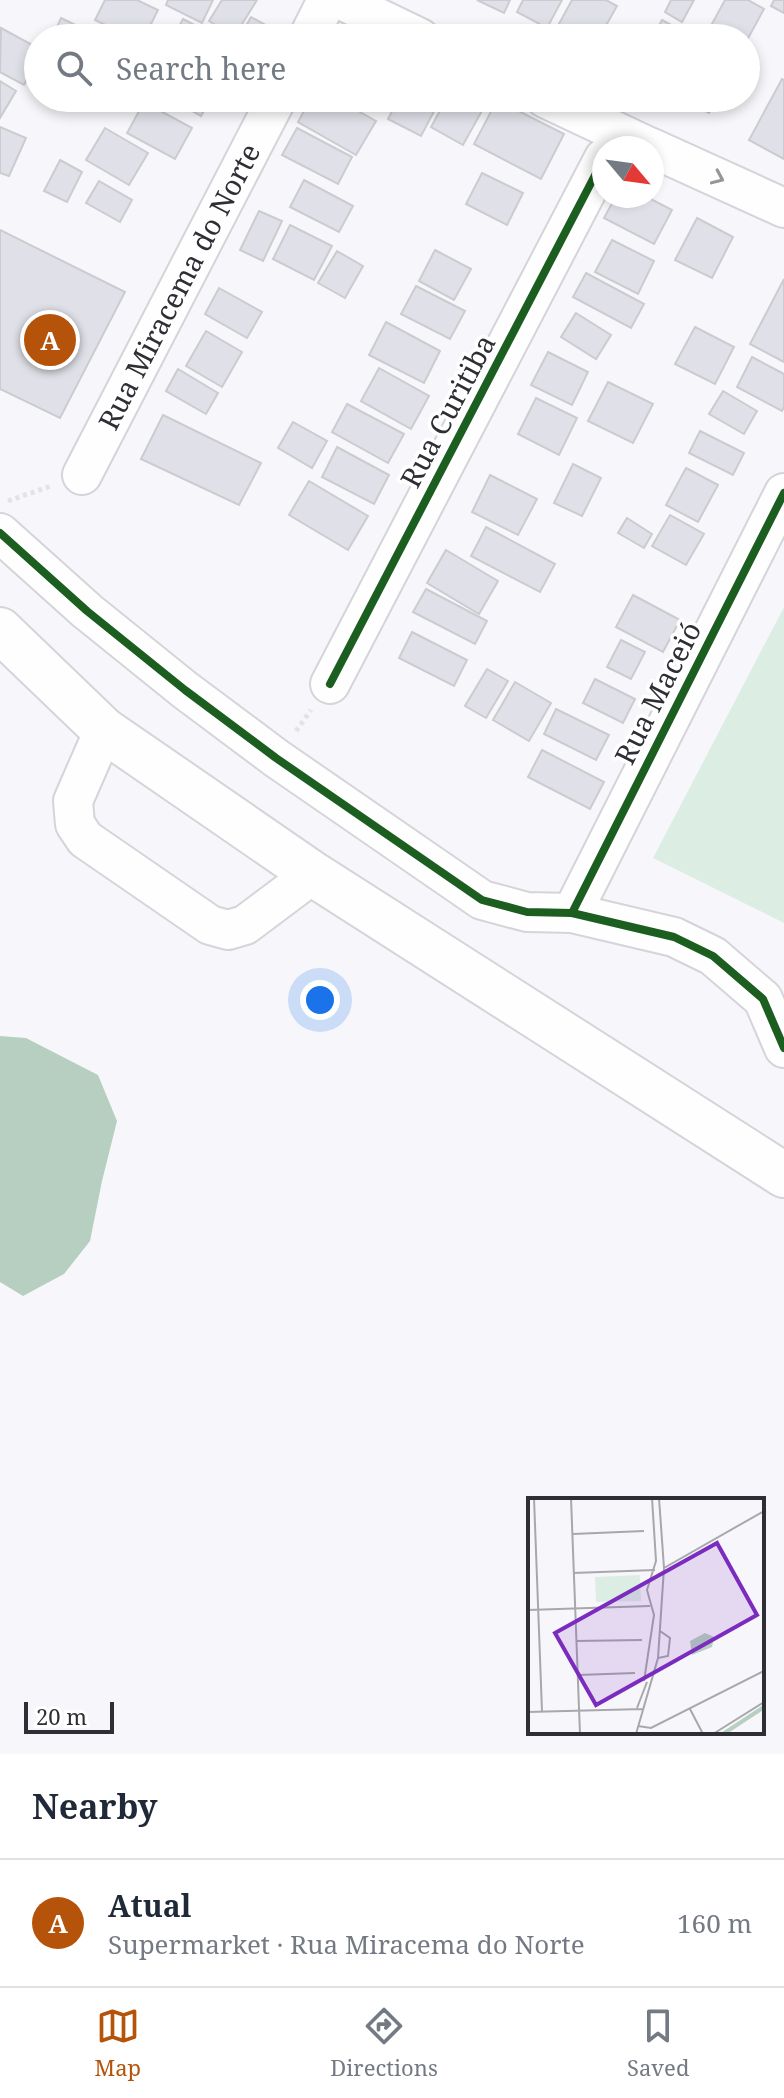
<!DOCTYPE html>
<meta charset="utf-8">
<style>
:root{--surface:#fff;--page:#f6f6f7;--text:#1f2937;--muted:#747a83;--line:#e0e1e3;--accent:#b45309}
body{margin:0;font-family:"Noto Serif",serif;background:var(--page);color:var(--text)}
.compass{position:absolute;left:592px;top:136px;width:72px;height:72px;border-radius:50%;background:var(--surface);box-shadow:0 4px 12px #0003;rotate:119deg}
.scale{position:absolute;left:24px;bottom:20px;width:90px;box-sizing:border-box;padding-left:8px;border:4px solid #2e2e35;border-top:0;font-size:22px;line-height:28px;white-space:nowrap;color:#2e2e35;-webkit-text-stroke:6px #fff;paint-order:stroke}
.you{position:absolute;left:320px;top:1000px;width:28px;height:28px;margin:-20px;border:6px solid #fff;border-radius:50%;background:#1a73e8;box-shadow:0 0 0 12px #1a73e833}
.badge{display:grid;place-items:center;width:52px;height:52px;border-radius:50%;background:var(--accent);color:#fff;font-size:26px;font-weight:700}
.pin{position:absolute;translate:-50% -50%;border:4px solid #fff;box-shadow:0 2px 8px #0006}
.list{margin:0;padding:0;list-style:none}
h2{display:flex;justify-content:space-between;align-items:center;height:104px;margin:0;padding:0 32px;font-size:34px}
h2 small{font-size:26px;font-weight:400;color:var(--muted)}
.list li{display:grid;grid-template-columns:52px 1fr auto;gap:24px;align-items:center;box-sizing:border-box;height:128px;padding:0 32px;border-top:2px solid var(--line)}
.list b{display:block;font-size:30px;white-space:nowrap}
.list p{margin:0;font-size:26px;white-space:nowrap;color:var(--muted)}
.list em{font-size:26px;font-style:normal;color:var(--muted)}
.icon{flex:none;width:44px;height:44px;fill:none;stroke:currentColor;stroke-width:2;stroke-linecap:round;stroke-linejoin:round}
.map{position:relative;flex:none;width:784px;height:1754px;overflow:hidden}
.search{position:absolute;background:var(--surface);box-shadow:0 4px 12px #0003;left:24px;right:24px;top:24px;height:88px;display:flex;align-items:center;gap:20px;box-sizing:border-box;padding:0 28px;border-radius:44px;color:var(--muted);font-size:30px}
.sheet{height:232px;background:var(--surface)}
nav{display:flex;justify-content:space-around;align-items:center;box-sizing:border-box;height:112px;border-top:2px solid var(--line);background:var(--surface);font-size:22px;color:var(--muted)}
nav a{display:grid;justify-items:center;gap:4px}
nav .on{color:var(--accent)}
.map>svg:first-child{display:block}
.green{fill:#dceee3}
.water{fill:#b7cfc0}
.building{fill:#e0e0e8;stroke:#cbcbd0;stroke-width:2}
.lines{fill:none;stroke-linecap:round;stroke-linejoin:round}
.minor-casing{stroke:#d4d4d9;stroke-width:42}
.major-casing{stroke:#d4d4d9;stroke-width:48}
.path{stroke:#e3e3e5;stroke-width:5;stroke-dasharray:4 4;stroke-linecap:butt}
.minor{stroke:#fefefe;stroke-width:38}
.major{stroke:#fefefe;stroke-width:44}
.cycleway-casing{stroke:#fff;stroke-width:13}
.cycleway{stroke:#1b5e20;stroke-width:8}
.oneway{stroke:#96969a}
.labels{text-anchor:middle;stroke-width:7;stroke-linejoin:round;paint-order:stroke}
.street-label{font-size:28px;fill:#2e2e35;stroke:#fff}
.inset-river{fill:none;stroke:#b7cfc0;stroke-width:4}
.inset-road{fill:none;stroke:#a7a7ac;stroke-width:2}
.view{fill:#7b2cbf;fill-opacity:0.15;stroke:#7b2cbf;stroke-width:4}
.inset-edge{fill:none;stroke:#2e2e35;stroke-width:4}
</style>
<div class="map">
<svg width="784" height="1754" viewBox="0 0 784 1754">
<rect width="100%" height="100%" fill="#f7f7fb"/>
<!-- green -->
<path class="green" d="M784 607V923L653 858Z"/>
<!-- water -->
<path class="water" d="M0 1036 26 1038 98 1075 117 1121 102 1181 90 1241 64 1274 23 1296 0 1282Z"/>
<!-- building -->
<g class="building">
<path d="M105 0H137L158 10 144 38H132L95 20Z"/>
<path d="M168 0H213L202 23 166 5Z"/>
<path d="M222 0H257L234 37 209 21Z"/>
<path d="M477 0H510L504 13Z"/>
<path d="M523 0H562L547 28 517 12Z"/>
<path d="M572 0H606L617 6 599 38H564L554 33Z"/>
<path d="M671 0H694L682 22 665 12Z"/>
<path d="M725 0H748L764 9 746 42V38H721L708 31Z"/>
<path d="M774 0H784V13L771 6Z"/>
<path d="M251 17 278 32 275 38H239Z"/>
<path d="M61 18 102 38H52Z"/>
<path d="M183 19 219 38H173Z"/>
<path d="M662 20 686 33 683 38H652Z"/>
<path d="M1 28 38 48V59L24 85 0 72Z"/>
<path d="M782 79 784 80V159L749 140Z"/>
<path d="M0 81 16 91 0 118Z"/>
<path d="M170 98H211L201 116Z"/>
<path d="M311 98H335L376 121 356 155 298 122Z"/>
<path d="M399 98H441L421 136 388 119Z"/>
<path d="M447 98H489L463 145 431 127Z"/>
<path d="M680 98H716L709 113Z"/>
<path d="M497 100 564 134 541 179 474 144Z"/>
<path d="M144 102 192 128 175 159 127 133Z"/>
<path d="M0 127 26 138 9 176 0 173Z"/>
<path d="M105 128 148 153 129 185 86 160Z"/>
<path d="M297 128 352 157 338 184 282 155Z"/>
<path d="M60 160 82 172 67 202 44 191Z"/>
<path d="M482 173 523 193 507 225 466 204Z"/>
<path d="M304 180 353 206 339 232 290 207Z"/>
<path d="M99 181 132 200 120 222 86 203Z"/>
<path d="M616 196H645L672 210 654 244 604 218Z"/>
<path d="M259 211 282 221 263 261 240 250Z"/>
<path d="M697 218 733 237 712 278 675 260Z"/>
<path d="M290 225 332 246 314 280 273 259Z"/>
<path d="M0 230 125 292 60 418 0 389Z"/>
<path d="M612 240 654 261 638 294 595 272Z"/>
<path d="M435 250 471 269 454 300 419 281Z"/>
<path d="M337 251 363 266 345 298 318 283Z"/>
<path d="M586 273 644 304 631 328 573 297Z"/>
<path d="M784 279V362L750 344Z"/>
<path d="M416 286 465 311 450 339 401 314Z"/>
<path d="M219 288 262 312 247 338 205 314Z"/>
<path d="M576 313 611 335 596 359 561 337Z"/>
<path d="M386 322 440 351 424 383 369 355Z"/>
<path d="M695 327 734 347 715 384 675 364Z"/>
<path d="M206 331 242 352 222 387 186 366Z"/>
<path d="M548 352 588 372 572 405 531 385Z"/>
<path d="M752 357 784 374V407L782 411 737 387Z"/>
<path d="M379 368 429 396 411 429 361 401Z"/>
<path d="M178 369 218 393 206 414 166 391Z"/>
<path d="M608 382 653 404 633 443 588 421Z"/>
<path d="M723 391 757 411 744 434 709 414Z"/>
<path d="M536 398 577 418 559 455 518 434Z"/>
<path d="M347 404 404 434 388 463 332 432Z"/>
<path d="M163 415 261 463 239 505 141 459Z"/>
<path d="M293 422 327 441 312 468 278 448Z"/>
<path d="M700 431 744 453 733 475 689 453Z"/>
<path d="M337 447 389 475 374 504 322 477Z"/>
<path d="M573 464 601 478 582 516 554 503Z"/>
<path d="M686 468 718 485 698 522 666 505Z"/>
<path d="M490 475 537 499 518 535 472 512Z"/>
<path d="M309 481 368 516 348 550 289 515Z"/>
<path d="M670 515 704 534 686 565 652 546Z"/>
<path d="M627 518 652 534 644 548 618 533Z"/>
<path d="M486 527 555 564 540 592 471 556Z"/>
<path d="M446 550 498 581 479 614 427 583Z"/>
<path d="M426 589 487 621 475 644 413 612Z"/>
<path d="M633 595 680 620 663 652 616 627Z"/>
<path d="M412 632 467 660 454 686 399 658Z"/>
<path d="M621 640 645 652 631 679 607 667Z"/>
<path d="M487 669 508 681 486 718 465 706Z"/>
<path d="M595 679 635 699 623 723 583 703Z"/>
<path d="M515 682 551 703 529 741 493 720Z"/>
<path d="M556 709 609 735 596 760 544 734Z"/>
<path d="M542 750 604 782 590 809 528 777Z"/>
</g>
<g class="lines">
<!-- minor casing -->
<g class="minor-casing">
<g id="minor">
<path d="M341 0 420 38"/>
<path d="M308 38 327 0"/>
<path d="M545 98 651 148"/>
<path d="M652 148 784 208"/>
<path id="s1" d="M82 475 277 98"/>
<path d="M0 533 87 611 185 690 276 758 482 900 527 912 572 913 674 937 713 956 763 999 784 1048"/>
<path d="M330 684 604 158"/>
<path d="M104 730 73 801 75 824 85 839 210 925 228 930 245 925 313 874"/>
<path d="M572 913 784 493"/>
</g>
</g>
<!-- major casing -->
<g class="major-casing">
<path id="major" d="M0 630 104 730 313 874 784 1175"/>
</g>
<!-- path -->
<g class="path">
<path d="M8 501 51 486"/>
<path d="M296 731 311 710"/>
</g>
<!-- minor -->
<use href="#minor" class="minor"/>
<!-- major -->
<use href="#major" class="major"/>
<!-- cycleway casing -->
<g class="cycleway-casing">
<g id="cycleway">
<path d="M0 533 87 611 185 690 276 758 482 900 527 912 572 913 674 937 713 956 763 999 784 1048"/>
<path d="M330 684 604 158"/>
<path d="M572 913 784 493"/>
</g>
</g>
<!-- cycleway -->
<use href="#cycleway" class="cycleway"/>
</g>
<!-- one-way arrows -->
<defs><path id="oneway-chevron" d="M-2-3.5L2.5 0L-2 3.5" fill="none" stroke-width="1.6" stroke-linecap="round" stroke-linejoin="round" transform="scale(2)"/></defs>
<use class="oneway" href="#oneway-chevron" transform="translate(718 178) rotate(24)"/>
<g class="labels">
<!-- street labels -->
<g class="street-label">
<text dy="10" stroke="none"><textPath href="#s1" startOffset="212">Rua Miracema do Norte</textPath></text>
<text transform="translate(448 411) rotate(-62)" y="10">Rua Curitiba</text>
<text transform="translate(658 693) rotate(-63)" y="10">Rua Maceió</text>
</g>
</g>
<!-- overview -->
<g transform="translate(528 1498)">
<rect width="236" height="236" fill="#f7f7fb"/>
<path d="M112 77 113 103 68 104 67 79Z" fill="#dceee3"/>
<path d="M177 135 186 139 184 149 164 157 162 143Z" fill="#b7cfc0"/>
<path class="inset-river" d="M195 236 236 209"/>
<path class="inset-road" d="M6 0 14 213M43 0 52 236M45 36 116 33M136 70 236 13M45 75 127 72M0 112 122 108M48 143 114 142M130 160 140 158 142 140 132 133M50 177 107 175M116 183 126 117 119 92 128 63 124 0M109 210 119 184M162 211 175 236M0 214 115 211M110 228 123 230 236 173M108 236 130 160 136 70 131 0M185 236 236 204"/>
<path class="view" d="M189 45 229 117 68 207 27 135Z"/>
<rect width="236" height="236" class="inset-edge"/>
</g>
</svg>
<svg class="compass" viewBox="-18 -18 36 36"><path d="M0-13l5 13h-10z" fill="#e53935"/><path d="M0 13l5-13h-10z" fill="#747a83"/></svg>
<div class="scale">20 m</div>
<div class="you"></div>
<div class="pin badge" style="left:50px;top:340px">A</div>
<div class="search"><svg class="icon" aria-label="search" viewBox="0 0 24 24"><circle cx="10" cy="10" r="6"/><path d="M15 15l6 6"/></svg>Search here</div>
</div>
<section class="sheet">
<h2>Nearby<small></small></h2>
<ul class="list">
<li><span class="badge">A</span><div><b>Atual</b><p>Supermarket · Rua Miracema do Norte</p></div><em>160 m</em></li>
</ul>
</section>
<nav>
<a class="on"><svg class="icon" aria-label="map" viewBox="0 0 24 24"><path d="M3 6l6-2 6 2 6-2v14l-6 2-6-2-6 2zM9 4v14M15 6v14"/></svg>Map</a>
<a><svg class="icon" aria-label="directions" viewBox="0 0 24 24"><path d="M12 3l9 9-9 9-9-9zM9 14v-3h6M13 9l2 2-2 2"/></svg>Directions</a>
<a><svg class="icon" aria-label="saved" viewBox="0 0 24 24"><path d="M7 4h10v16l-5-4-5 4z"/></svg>Saved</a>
</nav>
